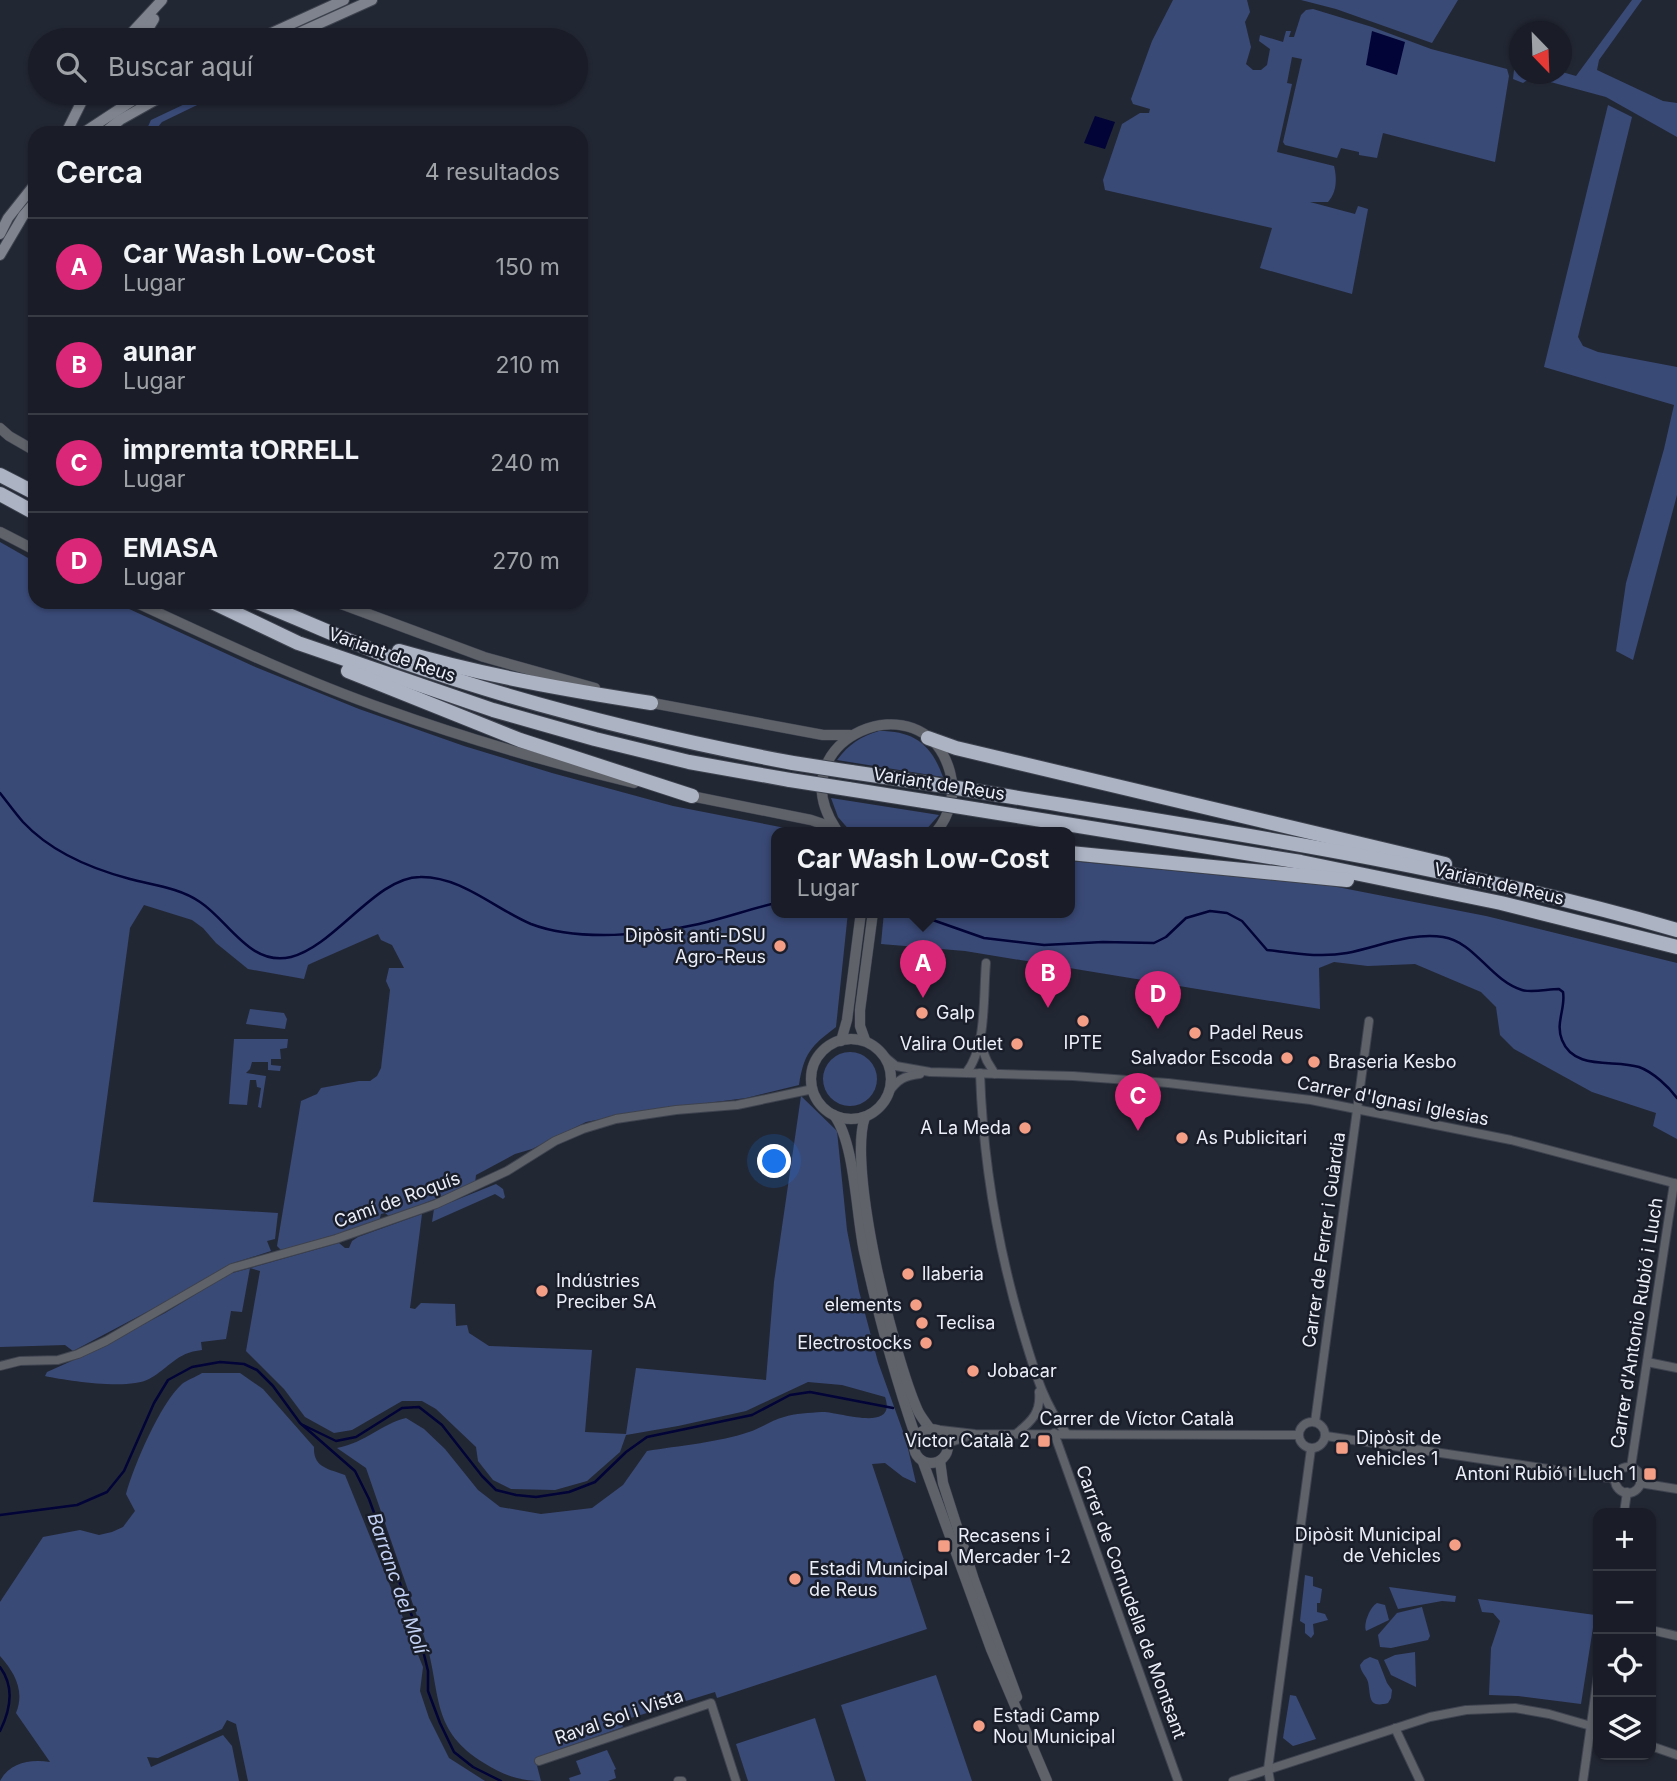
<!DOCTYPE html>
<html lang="es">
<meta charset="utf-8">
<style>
:root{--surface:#1a1d27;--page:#23262f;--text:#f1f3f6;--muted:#9fa2a7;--line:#383b44;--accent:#db2777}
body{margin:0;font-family:Inter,sans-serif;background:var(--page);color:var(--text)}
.controls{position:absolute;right:21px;bottom:21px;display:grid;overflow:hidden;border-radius:14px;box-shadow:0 2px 5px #0004}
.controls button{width:63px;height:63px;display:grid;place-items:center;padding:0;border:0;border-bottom:2px solid var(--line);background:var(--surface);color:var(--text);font:35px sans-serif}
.compass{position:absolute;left:1509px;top:21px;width:63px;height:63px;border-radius:50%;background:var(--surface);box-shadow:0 2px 5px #0004;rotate:157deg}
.you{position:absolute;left:775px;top:1162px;width:24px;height:24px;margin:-18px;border:5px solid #fff;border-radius:50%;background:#1a73e8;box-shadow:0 0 0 10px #1a73e833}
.badge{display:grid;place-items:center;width:46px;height:46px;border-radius:50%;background:var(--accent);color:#fff;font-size:23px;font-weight:700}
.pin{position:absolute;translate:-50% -58px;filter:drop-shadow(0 2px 4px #0008)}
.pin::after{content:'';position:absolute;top:37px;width:24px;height:21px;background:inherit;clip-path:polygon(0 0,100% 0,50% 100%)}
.popup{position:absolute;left:771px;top:827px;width:304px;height:91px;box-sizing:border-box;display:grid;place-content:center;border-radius:14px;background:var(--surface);filter:drop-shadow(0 2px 5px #0005);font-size:23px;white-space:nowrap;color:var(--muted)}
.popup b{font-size:26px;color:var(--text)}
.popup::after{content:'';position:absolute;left:50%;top:100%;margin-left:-14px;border:14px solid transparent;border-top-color:var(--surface)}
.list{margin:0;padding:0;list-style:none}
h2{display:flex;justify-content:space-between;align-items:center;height:91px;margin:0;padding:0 28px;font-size:30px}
h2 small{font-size:23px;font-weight:400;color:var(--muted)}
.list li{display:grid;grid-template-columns:46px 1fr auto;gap:21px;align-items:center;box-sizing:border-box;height:98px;padding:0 28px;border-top:2px solid var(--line)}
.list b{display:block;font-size:26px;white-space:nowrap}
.list p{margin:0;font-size:23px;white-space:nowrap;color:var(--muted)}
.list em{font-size:23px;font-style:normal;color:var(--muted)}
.icon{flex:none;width:38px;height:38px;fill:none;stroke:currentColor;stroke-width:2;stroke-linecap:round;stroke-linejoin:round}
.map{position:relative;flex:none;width:1677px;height:1781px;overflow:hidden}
.search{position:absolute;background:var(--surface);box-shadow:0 2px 5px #0004;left:28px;top:28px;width:560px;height:77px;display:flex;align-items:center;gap:18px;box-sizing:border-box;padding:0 24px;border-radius:38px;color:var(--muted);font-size:26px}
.panel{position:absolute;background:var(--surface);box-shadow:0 2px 5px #0004;left:28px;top:126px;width:560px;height:483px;border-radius:21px}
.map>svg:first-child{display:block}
.green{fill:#3a4a77}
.water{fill:#020337}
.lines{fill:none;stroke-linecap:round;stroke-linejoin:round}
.stream{stroke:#020337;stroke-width:2.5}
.minor-casing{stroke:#3e434f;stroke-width:10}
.tertiary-casing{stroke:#3e434f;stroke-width:11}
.secondary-casing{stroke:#3e434f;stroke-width:12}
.motorway-casing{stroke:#3e434f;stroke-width:16}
.minor{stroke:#5f6269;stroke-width:8}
.tertiary{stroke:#5f6269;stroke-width:10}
.secondary{stroke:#7e838d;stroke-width:10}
.motorway{stroke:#acb3c3;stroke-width:14}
.motorway-bridge-casing{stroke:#3e434f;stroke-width:16;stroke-linecap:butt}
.motorway-bridge{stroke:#acb3c3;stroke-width:14}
.poi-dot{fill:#f49e86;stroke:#191e2a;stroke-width:2.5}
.labels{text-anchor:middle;stroke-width:5;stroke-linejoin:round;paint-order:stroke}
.street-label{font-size:18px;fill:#eceff8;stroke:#191e2a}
.poi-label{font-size:18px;fill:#eceff8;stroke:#191e2a;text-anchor:start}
.water-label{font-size:19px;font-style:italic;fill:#c2d0f4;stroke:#191e2a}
</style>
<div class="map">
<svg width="1677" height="1781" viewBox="0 0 1677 1781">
<rect width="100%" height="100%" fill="#222734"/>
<!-- green -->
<g class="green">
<path d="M1173 0H1247L1250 12 1245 22 1251 47 1246 64 1253 70H1261L1267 65 1270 49 1259 41 1260 35 1283 42 1286 31H1291L1289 37H1294L1301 15 1306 10 1313 9 1372 27 1431 49 1507 69 1509 76 1495 162 1383 133 1377 158 1359 155V152L1341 148 1337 158 1285 145 1283 142 1302 59 1292 57 1287 83 1292 84 1277 152 1334 166C1337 178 1337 192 1328 202H1310L1355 214 1358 206 1368 209 1352 294 1260 268 1272 228 1105 190 1103 180 1122 124 1140 113H1149L1150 109 1133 104 1131 99 1152 41Z"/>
<path d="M1301 0H1458L1432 43 1336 9Z"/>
<path d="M1632 0H1642L1599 60 1597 70 1663 101 1677 103V137L1606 97 1532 77 1523 83 1513 79 1514 70 1519 62 1520 74 1562 72 1576 76Z"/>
<path d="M208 93H222L162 122 153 133H145L151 120Z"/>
<path d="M1608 105 1632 117 1578 337 1583 346 1598 352 1677 367V495L1633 660 1616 651 1626 583 1664 449 1674 405 1544 367Z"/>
<path d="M0 542 35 562V602H114L253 666 359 709 464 746 552 773 673 806 806 832H776V912H848L836 1027C811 1046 804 1053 799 1085L746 1098 638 1112 586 1122 532 1149 515 1154 476 1175 475 1183 390 1217 385 1213 381 1214 379 1222 281 1250 277 1246 301 1101 317 1094 321 1088 359 1081H370L377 1076 381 1068 390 990 386 981 389 968H404L392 945 381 940 378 934 312 963 308 965 304 979 248 969 216 943 203 928 192 920 144 905 130 928 93 1202 278 1213 275 1239 267 1241 271 1251 230 1264 175 1297 73 1351 65 1345 0 1347Z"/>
<path d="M879 731C914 731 931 744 943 777L837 760C849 744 860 737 879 731Z"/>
<path d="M831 798 939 815 924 832H851L838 817Z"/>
<path d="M1070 861 1332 886 1486 916 1677 963V1139L1653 1126 1656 1113 1592 1092 1514 1049 1500 1035 1496 1007 1481 992 1415 964 1368 966 1334 962 1319 968 1320 1009 965 951 881 944 884 912H1070Z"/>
<path d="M250 1009 284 1013 287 1019 285 1029 246 1024Z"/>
<path d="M234 1039H288L287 1048 280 1049 281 1059H271V1065L281 1066 280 1071 268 1070V1062H252L250 1069 246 1073 266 1076 261 1108 258 1107 261 1088 257 1087 256 1080H250L247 1105 229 1104Z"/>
<circle cx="850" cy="1079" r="27"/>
<path d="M801 1096 837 1131 847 1230 859 1291 878 1362 906 1440 916 1483 903 1477 885 1463 872 1464 927 1629 717 1698 715 1692 621 1721 623 1727 535 1758 541 1781C519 1781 503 1775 484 1763 432 1731 441 1697 427 1645L366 1468 337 1448C367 1442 381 1424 406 1418L424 1429 445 1449 478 1490 500 1507 541 1514 592 1508 623 1485 647 1451C677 1446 721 1442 749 1432 761 1428 772 1420 784 1417 795 1413 810 1413 822 1412 837 1411 898 1434 885 1397L842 1385 808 1382 746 1411 678 1426 626 1435 620 1452 587 1481 555 1490 511 1489 493 1480 478 1461 476 1447 436 1409 422 1401H402L352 1430 334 1433 305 1417 284 1389 246 1351 260 1271 250 1268 242 1312 231 1311 226 1339 201 1342 202 1350C175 1353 171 1367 149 1379 129 1390 68 1381 45 1376L47 1372 76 1359 165 1313 229 1274 339 1243 345 1248H349L352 1241 358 1237 422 1214 410 1308 415 1309 421 1303 455 1304 456 1326 467 1325 469 1333 489 1346 592 1350 585 1432 626 1434 636 1368 766 1380 774 1282Z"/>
<path d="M496 1184 503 1189 505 1197 503 1199 495 1194 432 1222 434 1209Z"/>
<path d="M202 1373H240L263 1389 314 1447C313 1468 329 1469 345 1475L423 1667 420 1691 429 1718 449 1758 485 1781H248L236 1724 227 1720 222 1729 158 1758 147 1757 151 1767 223 1735 232 1746 239 1781H0C10 1762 31 1759 50 1762L16 1713C25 1691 15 1673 0 1656V1602L43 1537 80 1530 99 1535 112 1532 123 1527 135 1511 126 1494C134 1465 160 1404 182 1384 187 1380 196 1377 202 1373Z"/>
<path d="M1305 1575 1313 1577V1586L1322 1589 1320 1603H1317V1612L1325 1614 1328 1620 1313 1624 1314 1634 1311 1638 1305 1633V1624L1300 1621Z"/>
<path d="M1389 1587 1456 1596 1455 1602 1442 1601 1398 1609Z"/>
<path d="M1478 1599 1595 1615 1581 1704 1518 1696 1489 1695 1491 1648 1500 1621 1493 1613 1482 1612Z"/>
<path d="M1377 1603 1385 1605 1389 1620 1366 1631C1363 1624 1370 1607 1377 1603Z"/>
<path d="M1422 1607 1430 1636 1428 1640 1391 1648 1380 1647 1378 1635 1397 1613Z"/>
<path d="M1415 1652 1416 1687 1391 1675 1384 1660 1395 1655Z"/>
<path d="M1370 1657 1378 1660 1387 1683 1392 1690 1391 1698 1388 1703C1367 1709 1371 1695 1368 1682 1366 1675 1361 1673 1360 1665L1364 1660Z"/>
<path d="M936 1675 972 1781H866L841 1705Z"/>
<path d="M1290 1695 1296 1696 1316 1739 1293 1746 1283 1738Z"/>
<path d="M815 1718 835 1781H748L736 1744Z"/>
<path d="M607 1750 616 1769 614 1770 616 1778 608 1781H570L569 1778 581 1774 576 1761Z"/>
</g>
<!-- water -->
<g class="water">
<path d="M1372 31 1405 42 1397 75 1366 65Z"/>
<path d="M1095 116 1115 122 1105 149 1084 143Z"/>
</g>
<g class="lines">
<!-- stream -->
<g class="stream">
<path d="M0 793C8 803 15 813 23 822 50 851 92 869 130 879 153 885 180 888 200 902 229 921 250 967 291 957 335 946 376 877 420 877 461 876 495 909 531 924 578 942 650 935 699 924 725 918 750 909 776 903"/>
<path d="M910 912 984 938 1044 945 1103 942 1154 943 1166 937 1186 918 1210 911 1227 913 1242 921 1267 950C1293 953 1320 958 1347 953 1378 947 1411 932 1443 937 1475 942 1490 980 1522 990 1532 993 1548 989 1559 989L1563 992C1566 1008 1555 1023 1562 1040 1574 1071 1614 1059 1639 1067 1653 1072 1669 1087 1677 1098"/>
<path d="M303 1425 336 1441 356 1437 402 1408 419 1407 442 1425 482 1476 496 1490 516 1495 536 1497 569 1492 595 1482 626 1452 647 1437 752 1415 790 1395 810 1392 893 1408"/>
<path d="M0 1515 77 1505 107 1492 124 1471 154 1403 168 1380 192 1367 220 1362 244 1364 257 1370 273 1386 300 1423 355 1471 369 1499 420 1638 428 1671V1691L440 1723 454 1752 473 1767 501 1781"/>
<path d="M0 1667C15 1687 10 1711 0 1731"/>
</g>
<!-- minor casing -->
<g class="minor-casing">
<g id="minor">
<path d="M981 1046 987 1061 995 1074"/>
<path d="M884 1056 896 1066 930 1072 1073 1076 1168 1083 1311 1100 1511 1140 1677 1184"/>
<path d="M966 1073C987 1047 983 996 986 963"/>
<path d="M980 1073C983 1163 998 1250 1024 1336 1035 1372 1043 1402 1066 1433"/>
<path d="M888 1093C898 1079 904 1076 920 1074"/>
<path d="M1647 1362 1677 1368"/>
<path d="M0 1366 20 1361 58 1360 78 1354 106 1341 232 1268 336 1239 436 1204 507 1171 555 1141 583 1129 616 1119 676 1110 737 1105 813 1089"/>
<circle cx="1312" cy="1435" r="13"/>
<path d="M1315 1422 1369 1021"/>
<path d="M932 1429 975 1434 1299 1435"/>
<path d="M1017 1433C1032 1421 1041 1412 1039 1392"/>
<path d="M1054 1433 1178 1781"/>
<path d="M1326 1436 1616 1479"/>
<path d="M948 1443 971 1435"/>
<path d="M1631 1467 1674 1183"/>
<circle cx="1628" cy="1480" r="13"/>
<path d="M1640 1483 1677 1489"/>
<path d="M1624 1513 1627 1492"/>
<path d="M1651 1630 1677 1636"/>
<path d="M1395 1728 1420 1781"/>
<path d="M1651 1746 1677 1755"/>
<path d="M539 1761 711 1703 736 1781"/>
<path d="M678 1781H682"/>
<path d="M1233 1781 1430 1717 1466 1710 1515 1708 1549 1714 1598 1728"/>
<path d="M1270 1781 1268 1769 1311 1449"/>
<path d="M1583 1781 1598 1675"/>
</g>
</g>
<!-- tertiary casing -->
<g class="tertiary-casing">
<g id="tertiary">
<path d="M0 428 9 436 35 451"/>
<path d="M0 532 35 550"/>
<path d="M135 602C217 640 299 679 384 709 465 738 550 763 634 783"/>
<path d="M336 602 484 657 595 688"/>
<path d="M647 702 823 735H850"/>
<path d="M686 795 811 820 835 828"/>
<path d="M836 829C776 739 924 677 950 772 956 793 950 815 936 832"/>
<circle cx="851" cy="1079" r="40"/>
<path d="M865 1040 860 1026V1010L873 912"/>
<path d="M841 1041 847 1020 861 912"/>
<path d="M834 1115C855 1143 856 1214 864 1251 878 1314 895 1377 916 1438"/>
<path d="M865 1117C847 1168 894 1358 918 1411 921 1417 926 1423 930 1429"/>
<circle cx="931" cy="1446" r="17"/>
<path d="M940 1461 943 1483 974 1580 1017 1697"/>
<path d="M923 1462 991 1649 1047 1781"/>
</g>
</g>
<!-- secondary casing -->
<g class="secondary-casing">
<g id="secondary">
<path d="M125 40 162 0"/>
<path d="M141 40 154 19"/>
<path d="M256 40 344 0"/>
<path d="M283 40 372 0"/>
<path d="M66 133 86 93"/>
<path d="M83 133 144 93"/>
<path d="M104 133 120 120 168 93"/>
<path d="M0 234 8 218 35 184"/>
<path d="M0 255 23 216 35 202"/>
</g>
</g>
<!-- motorway casing -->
<g class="motorway-casing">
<g id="motorway">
<path d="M0 475 35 493"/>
<path d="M0 494 35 513"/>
<path d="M212 602 298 643 493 710 595 739 689 762 790 780"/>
<path d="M257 602C305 621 352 643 400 661 529 706 660 738 793 763"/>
<path d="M399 651C482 675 566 690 651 703"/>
<path d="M348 671 520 740 692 796"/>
<path d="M928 738 956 748 1445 864"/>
<path d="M851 772 926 783"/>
<path d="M848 789 924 801"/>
<path d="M982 792C1215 830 1450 864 1677 930"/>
<path d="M980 810 1301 862 1501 903 1677 947"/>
<path d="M1070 853 1347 880"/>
</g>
</g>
<!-- minor -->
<use href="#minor" class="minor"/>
<!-- tertiary -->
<use href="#tertiary" class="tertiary"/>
<!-- secondary -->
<use href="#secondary" class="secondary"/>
<!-- motorway -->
<use href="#motorway" class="motorway"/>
<!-- motorway-bridge casing -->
<g class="motorway-bridge-casing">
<g id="motorway-bridge">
<path d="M793 763 851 772"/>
<path d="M790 780 848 789"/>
<path d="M926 783 982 792"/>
<path d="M924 801 980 810"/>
</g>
</g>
<!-- motorway-bridge -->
<use href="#motorway-bridge" class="motorway-bridge"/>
</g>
<!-- markers -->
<g class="poi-dot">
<circle cx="780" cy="946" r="7"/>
<circle cx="922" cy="1013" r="7"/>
<circle cx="1083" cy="1021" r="7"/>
<circle cx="1195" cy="1033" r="7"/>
<circle cx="1017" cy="1044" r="7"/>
<circle cx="1287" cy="1058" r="7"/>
<circle cx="1314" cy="1062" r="7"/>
<circle cx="1025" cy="1128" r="7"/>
<circle cx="1182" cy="1138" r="7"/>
<circle cx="908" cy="1274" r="7"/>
<circle cx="542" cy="1291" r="7"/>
<circle cx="916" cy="1305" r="7"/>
<circle cx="922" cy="1323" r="7"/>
<circle cx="926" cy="1343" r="7"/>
<circle cx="973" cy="1371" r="7"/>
<rect x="1037" y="1434" width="14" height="14" rx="3.5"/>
<rect x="1335" y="1441" width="14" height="14" rx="3.5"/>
<rect x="1643" y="1467" width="14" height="14" rx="3.5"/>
<circle cx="1455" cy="1545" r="7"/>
<rect x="937" y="1539" width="14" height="14" rx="3.5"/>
<circle cx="795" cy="1579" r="7"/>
<circle cx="979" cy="1726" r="7"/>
</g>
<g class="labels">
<!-- street labels -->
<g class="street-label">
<text transform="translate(392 655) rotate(19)" y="6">Variant de Reus</text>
<text transform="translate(939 784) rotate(9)" y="6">Variant de Reus</text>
<text transform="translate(1499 884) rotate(13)" y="6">Variant de Reus</text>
<text transform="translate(1393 1101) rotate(11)" y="6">Carrer d'Ignasi Iglesias</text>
<text transform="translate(397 1200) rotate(-20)" y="6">Camí de Roquís</text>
<text transform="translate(1324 1240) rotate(-82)" y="6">Carrer de Ferrer i Guàrdia</text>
<text transform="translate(1637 1323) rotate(-81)" y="6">Carrer d'Antonio Rubió i Lluch</text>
<text x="1137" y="1425">Carrer de Víctor Català</text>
<text transform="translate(1131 1602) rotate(70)" y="6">Carrer de Cornudella de Montsant</text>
<text transform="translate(619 1717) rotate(-19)" y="6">Raval Sol i Vista</text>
</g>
<!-- poi labels -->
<g class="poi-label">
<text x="766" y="942" text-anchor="end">Dipòsit anti-DSU<tspan x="766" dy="21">Agro-Reus</tspan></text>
<text x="936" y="1019">Galp</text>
<text x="1209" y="1039">Padel Reus</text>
<text x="1083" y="1049" text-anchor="middle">IPTE</text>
<text x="1003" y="1050" text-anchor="end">Valira Outlet</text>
<text x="1273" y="1064" text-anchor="end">Salvador Escoda</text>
<text x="1328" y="1068">Braseria Kesbo</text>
<text x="1011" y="1134" text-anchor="end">A La Meda</text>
<text x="1196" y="1144">As Publicitari</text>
<text x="922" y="1280">llaberia</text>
<text x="556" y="1287">Indústries<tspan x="556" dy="21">Preciber SA</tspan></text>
<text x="902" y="1311" text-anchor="end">elements</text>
<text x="936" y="1329">Teclisa</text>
<text x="912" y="1349" text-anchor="end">Electrostocks</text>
<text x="987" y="1377">Jobacar</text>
<text x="1356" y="1444">Dipòsit de<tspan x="1356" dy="21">vehicles 1</tspan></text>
<text x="1030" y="1447" text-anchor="end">Victor Català 2</text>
<text x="1636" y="1480" text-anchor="end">Antoni Rubió i Lluch 1</text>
<text x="1441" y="1541" text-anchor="end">Dipòsit Municipal<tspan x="1441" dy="21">de Vehicles</tspan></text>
<text x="958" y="1542">Recasens i<tspan x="958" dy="21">Mercader 1-2</tspan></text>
<text x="809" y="1575">Estadi Municipal<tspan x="809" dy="21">de Reus</tspan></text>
<text x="993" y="1722">Estadi Camp<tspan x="993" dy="21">Nou Municipal</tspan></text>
</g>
<!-- water labels -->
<g class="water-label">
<text transform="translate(398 1583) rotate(71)" y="7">Barranc del Molí</text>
</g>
</g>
</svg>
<div class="controls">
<button>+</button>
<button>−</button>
<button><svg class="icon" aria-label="locate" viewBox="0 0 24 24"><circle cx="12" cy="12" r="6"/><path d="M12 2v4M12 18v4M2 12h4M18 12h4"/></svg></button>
<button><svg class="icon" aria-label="layers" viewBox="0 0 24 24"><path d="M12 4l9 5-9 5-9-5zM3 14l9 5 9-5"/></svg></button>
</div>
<svg class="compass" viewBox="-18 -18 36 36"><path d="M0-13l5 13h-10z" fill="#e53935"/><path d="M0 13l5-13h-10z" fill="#9fa2a7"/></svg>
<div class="you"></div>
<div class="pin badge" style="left:923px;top:998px">A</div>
<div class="popup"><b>Car Wash Low-Cost</b>Lugar</div>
<div class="pin badge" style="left:1048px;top:1008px">B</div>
<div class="pin badge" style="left:1138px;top:1131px">C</div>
<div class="pin badge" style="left:1158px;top:1029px">D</div>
<div class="search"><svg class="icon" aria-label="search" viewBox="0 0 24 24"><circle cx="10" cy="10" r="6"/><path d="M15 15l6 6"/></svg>Buscar aquí</div>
<section class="panel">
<h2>Cerca<small>4 resultados</small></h2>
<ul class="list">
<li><span class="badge">A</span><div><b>Car Wash Low-Cost</b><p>Lugar</p></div><em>150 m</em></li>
<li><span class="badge">B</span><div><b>aunar</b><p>Lugar</p></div><em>210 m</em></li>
<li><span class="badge">C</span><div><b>impremta tORRELL</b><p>Lugar</p></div><em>240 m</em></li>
<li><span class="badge">D</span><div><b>EMASA</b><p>Lugar</p></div><em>270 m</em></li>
</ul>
</section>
</div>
